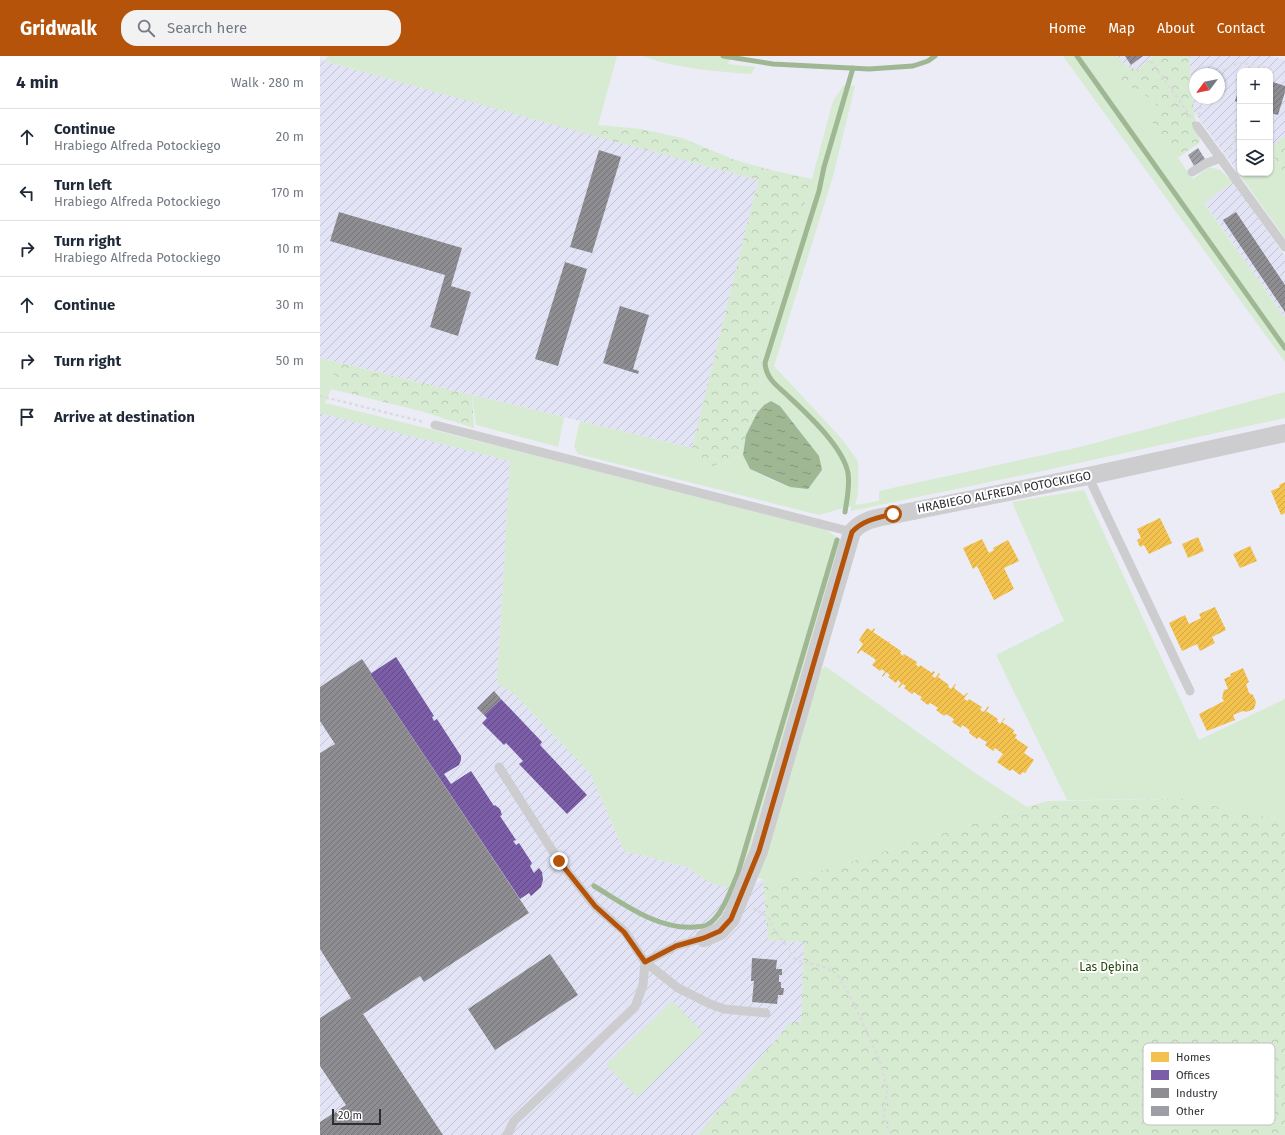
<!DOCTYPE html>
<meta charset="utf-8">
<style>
:root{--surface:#fff;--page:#f2f2f3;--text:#1f2937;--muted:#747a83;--line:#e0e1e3;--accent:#b45309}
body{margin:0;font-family:"Fira Sans",sans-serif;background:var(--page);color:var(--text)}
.controls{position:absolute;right:12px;top:12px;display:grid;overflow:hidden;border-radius:8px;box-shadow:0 1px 3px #0004}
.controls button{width:36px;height:36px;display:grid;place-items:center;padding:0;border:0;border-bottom:1px solid var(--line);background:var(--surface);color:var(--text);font:20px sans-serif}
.compass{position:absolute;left:869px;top:12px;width:36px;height:36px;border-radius:50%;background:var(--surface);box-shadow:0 1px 3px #0004;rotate:238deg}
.scale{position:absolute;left:12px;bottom:10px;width:49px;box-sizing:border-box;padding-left:4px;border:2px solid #2d2d34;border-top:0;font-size:11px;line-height:14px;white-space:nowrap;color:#2d2d34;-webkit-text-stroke:3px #fff;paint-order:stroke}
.stop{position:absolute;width:12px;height:12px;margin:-9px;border:3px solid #b45309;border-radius:50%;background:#fff}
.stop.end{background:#b45309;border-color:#fff;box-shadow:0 1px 4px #0008}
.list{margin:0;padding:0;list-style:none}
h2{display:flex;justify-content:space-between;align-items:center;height:52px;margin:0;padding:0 16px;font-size:17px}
h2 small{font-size:13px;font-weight:400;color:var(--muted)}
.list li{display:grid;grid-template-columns:26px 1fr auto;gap:12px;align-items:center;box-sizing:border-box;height:56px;padding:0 16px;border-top:1px solid var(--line)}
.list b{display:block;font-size:15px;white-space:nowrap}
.list p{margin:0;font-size:13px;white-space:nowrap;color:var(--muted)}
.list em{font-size:13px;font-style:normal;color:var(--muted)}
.icon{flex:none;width:22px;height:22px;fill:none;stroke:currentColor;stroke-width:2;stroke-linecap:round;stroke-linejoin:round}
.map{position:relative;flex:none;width:965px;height:1079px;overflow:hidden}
header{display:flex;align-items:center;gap:24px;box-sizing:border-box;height:56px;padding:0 20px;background:var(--accent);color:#fff}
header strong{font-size:19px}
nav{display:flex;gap:22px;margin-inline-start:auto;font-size:14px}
.search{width:280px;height:36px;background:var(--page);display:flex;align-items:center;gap:10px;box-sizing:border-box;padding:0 14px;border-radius:16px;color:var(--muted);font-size:15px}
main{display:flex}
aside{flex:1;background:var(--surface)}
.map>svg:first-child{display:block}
.industrial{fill:url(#industrial-furrows);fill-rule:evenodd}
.green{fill:#d7ead2}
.forest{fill:url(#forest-crowns)}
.water{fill:url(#water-ripples)}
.homes{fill:url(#homes-hatch)}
.offices{fill:url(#offices-hatch)}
.industry{fill:url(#industry-hatch)}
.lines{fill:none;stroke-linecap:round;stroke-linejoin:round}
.stream{stroke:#9fb893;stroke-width:5}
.building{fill:url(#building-hatch)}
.path{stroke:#dbdbdd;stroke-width:2.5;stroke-dasharray:3 3;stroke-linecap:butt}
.service{stroke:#cdcdd0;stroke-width:9}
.minor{stroke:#cdcdd0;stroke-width:18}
.route{stroke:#b45309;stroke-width:5}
.labels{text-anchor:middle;stroke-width:4;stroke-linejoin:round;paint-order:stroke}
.street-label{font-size:12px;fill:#2d2d34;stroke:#fff}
.park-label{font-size:12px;fill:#26470a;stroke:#fff}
.key{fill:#fff;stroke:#c0c0c2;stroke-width:1}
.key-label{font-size:11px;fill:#2d2d34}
</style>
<header>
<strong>Gridwalk</strong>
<div class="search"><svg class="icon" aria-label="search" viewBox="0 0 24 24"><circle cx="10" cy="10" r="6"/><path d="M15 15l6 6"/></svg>Search here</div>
<nav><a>Home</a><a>Map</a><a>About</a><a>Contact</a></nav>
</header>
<main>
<aside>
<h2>4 min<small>Walk · 280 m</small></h2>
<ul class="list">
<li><svg class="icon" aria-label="ahead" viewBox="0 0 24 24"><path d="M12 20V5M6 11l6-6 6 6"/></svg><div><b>Continue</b><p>Hrabiego Alfreda Potockiego</p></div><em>20 m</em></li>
<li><svg class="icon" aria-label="left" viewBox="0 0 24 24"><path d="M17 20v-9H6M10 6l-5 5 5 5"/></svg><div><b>Turn left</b><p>Hrabiego Alfreda Potockiego</p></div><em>170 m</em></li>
<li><svg class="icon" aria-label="right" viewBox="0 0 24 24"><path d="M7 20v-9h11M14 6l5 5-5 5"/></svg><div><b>Turn right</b><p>Hrabiego Alfreda Potockiego</p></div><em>10 m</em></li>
<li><svg class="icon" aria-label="ahead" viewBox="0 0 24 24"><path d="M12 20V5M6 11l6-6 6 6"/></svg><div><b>Continue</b></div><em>30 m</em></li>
<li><svg class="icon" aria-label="right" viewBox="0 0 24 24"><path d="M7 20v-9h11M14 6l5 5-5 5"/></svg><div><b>Turn right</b></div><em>50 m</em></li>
<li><svg class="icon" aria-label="arrive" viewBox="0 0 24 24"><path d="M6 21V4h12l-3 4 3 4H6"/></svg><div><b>Arrive at destination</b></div></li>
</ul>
</aside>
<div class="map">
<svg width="965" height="1079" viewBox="0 0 965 1079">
<defs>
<pattern id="industrial-furrows" width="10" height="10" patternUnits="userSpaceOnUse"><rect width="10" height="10" fill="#e2e3f5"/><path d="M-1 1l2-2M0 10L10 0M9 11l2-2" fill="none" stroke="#c2c3d3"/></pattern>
<pattern id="forest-crowns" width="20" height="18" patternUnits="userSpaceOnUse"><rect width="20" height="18" fill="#d7ead2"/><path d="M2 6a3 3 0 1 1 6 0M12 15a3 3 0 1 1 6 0" fill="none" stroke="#b9c9b5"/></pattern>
<pattern id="water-ripples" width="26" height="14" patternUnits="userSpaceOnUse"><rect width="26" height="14" fill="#9fb893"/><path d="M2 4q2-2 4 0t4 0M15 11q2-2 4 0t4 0" fill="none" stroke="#829679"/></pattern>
<pattern id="homes-hatch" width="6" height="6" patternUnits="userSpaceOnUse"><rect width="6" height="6" fill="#f2c14e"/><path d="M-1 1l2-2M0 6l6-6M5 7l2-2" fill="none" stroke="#d0a645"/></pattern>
<pattern id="offices-hatch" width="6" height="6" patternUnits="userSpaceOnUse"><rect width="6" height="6" fill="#7b5ea7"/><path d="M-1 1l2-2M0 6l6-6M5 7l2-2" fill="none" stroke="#604a81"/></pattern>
<pattern id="industry-hatch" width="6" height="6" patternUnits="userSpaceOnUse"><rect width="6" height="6" fill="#8d8d92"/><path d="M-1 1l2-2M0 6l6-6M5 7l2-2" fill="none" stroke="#747478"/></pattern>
<pattern id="building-hatch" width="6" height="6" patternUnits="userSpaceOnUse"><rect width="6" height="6" fill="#9d9ea6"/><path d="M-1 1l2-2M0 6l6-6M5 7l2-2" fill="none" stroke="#808188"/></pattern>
</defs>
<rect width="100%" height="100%" fill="#ebecf6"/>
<!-- industrial -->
<g class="industrial">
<path d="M796 0H834L816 14 807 10Z"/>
<path d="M869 0H951L965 4V80L950 93V15H920V113L917 115 874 56ZM875 18H899V42H875Z"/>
<path d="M0 4 438 124 372 392 0 302Z"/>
<path d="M913 126 965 200V262L884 146Z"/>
<path d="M0 356 190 405 177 627 194 638 270 717 304 795 367 811 390 827 425 834 443 823 448 884 484 886 481 967 470 966 378 1079H0Z"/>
</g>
<!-- green -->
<g class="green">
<path d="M8 0H297L275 80 4 5Z"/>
<path d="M323 0H411L408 8 435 11 431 18C395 15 357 13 323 0Z"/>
<path d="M743 0H796L807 10 800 17 801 26 824 38 840 52 829 62 873 123 889 111 900 114 913 126 884 147 965 262V306Z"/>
<path d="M524 29 535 30 513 120 454 310 521 382 538 405V437L535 449 559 445V435L760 391 965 336V362L708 418 531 455V450L499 459 258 398 254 391 260 365 372 392 390 411 423 399 430 413 452 424 470 431 483 379 460 350 451 345 444 349 437 357 442 333 436 309 492 123 513 45Z"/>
<path d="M950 93 965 119V182L917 115 920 113V117H950Z"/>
<path d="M0 302 16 306 11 333 5 347C172 388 338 431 505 473L522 485 426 806 416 833 390 827 367 811 304 795 270 717 194 638 177 627 190 405 0 357Z"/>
<path d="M152 339 244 361 238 391 156 369Z"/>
<path d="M764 434 879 684 965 643V765L862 743 747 744 676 599 744 565 692 446Z"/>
<path d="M505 610 655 717 707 751 498 816 454 827 436 821 481 684 499 617Z"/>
<path d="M352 945 383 977 317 1041 286 1009Z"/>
</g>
<!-- forest -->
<g class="forest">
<path d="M834 0H869L874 56 880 86 858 102 829 62 840 52 824 38 801 26 800 17 807 10 817 14Z"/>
<path d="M278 69 321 73 362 82 415 104 455 115 492 123 436 309 442 333 437 357 426 379 423 399 390 411 372 392 438 124 275 80Z"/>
<path d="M965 80V119L950 93Z"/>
<path d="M16 306 152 339 154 372 101 355 11 333Z"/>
<path d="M862 743 965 765V1079H378L470 966H481L484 886 448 884 443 823 454 827 498 816 727 745Z"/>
</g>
<!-- water -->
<path class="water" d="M451 345 460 350 499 400 502 414 488 433 470 431 430 413 423 399 426 379 437 357 444 349Z"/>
<!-- homes -->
<g class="homes">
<path d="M965 426V457L961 459 951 435 960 431 959 429Z"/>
<path d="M840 462 852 487 829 498 824 489 820 491 817 484 821 482 817 473Z"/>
<path d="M878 481 884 495 868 502 862 488Z"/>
<path d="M662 483 669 497 674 494 673 492 688 484 699 505 684 512 694 533 674 544 657 510 653 513 643 492Z"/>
<path d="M930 490 937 505 920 512 913 498Z"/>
<path d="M895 551 906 574 892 581 895 587 880 595 877 588 862 595 849 567 865 559 869 568 881 562 879 558Z"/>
<path d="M547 572 552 575 554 572 555 573 553 576 568 586 570 585 569 587 581 595 580 597 583 600 584 598 597 606 596 609 599 611 600 609 612 617 613 615 615 616 612 620 615 622 619 617 620 618 618 621 629 629 628 631 631 633 635 628H636L634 632 644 640 647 637H648L644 643 647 645 649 643 662 651 660 654 664 656 668 650 669 651 666 655 678 663 677 665 680 668 684 662 685 663 682 666 694 674 693 677 697 679 695 682 708 691 704 697 714 704 705 717 703 716 700 719 692 713 690 715 677 706 683 698 675 692 673 695 665 689 667 686 663 684 659 681 657 683 649 677 650 675 647 672 642 669 641 672 632 666 634 663 626 658 624 660 616 654 618 652 615 650 610 647 608 649 600 643 602 641 598 639 594 636 592 638 584 632 586 630 583 628 579 632 578 631 581 627 578 624 576 627 568 621 570 619 566 616 563 621 562 620 565 616 562 613 560 615 552 609 556 604 552 601 541 594 538 598 537 597 543 588 539 584Z"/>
<path d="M923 612 929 626 926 628 929 637 933 639 936 646 934 653 926 656 923 655 913 659 915 664 887 675 879 658 904 645 902 642 904 634 908 633 904 623 911 620 910 618Z"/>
</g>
<!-- offices -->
<g class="offices">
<path d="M76 601 114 660 112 661 114 665 117 663 141 700V704L139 709 124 718 131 728 151 715 174 750 175 749 180 753 182 759 180 760 196 784 193 785 196 789 199 787 212 807 210 810 214 817 219 812 222 816 223 824 221 831 211 840 209 837 200 843 50 618Z"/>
<path d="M181 643 222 686 220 689 267 739 247 758 199 708 203 705 186 687 184 689 162 667 167 662 164 659Z"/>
</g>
<!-- industry -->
<g class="industry">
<path d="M805 0H823L811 9Z"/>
<path d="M950 25 965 30V36L958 59 950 57Z"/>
<path d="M920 30V47L915 45Z"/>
<path d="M279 94 301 101 272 197 250 191Z"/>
<path d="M19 156 142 192 131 230 151 236 138 280 110 271 125 219 10 185Z"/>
<path d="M916 156 965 229V256L903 164Z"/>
<path d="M245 206 267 213 238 310 215 303Z"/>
<path d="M300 250 329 259 313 313 319 315 318 318 283 307Z"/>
<path d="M42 603 52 618H50L209 857 104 926 100 920 43 958 123 1079H0V1066L26 1049 0 1010V962L31 942 0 893V697L15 688 0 665V631Z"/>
<path d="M174 635 181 643 164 659 157 652Z"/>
<path d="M230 898 258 939 175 994 148 953Z"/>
<path d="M432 902 457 904 456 913H462V919H459V926H461V932H464L463 939H458L457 948 432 946 434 925H431Z"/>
</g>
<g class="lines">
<!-- stream -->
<g class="stream">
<path d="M403 0 453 8 549 13 593 10 608 5 615 0"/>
<path d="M757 0 965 292"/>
<path d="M525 456C527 443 530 430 528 417 523 390 486 357 466 338 456 329 446 322 445 307L499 135 504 111 533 12"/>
<path d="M274 830C304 848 338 874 375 871 378 870 384 871 387 869 402 861 411 833 418 817L517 484"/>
</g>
</g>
<!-- building -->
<path class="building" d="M878 92 885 103 874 110 868 99Z"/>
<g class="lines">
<!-- path -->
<g class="path">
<path d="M831 5 871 61"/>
<path d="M898 18C919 2 929 7 952 14"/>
<path d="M879 59 882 42"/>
<path d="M910 94 914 85 917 65"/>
<path d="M0 340 104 366"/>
<path d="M433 852 448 861 457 878 468 891 474 902 479 905 502 910 514 916 519 921 530 940 560 1005 567 1034 564 1059 568 1073 573 1079"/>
</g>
<!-- service -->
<g class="service">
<path d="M877 70 965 191"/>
<path d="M872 116 887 107 901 102"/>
<path d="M115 369 532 476"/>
<path d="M768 420 870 635"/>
<path d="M179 711 239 805 275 850 305 876 325 906 358 932 390 948 404 953 446 957"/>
<path d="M325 906 356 890 384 882"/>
<path d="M187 1079 194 1065 315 951 323 929 325 906"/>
</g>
<!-- minor -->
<path class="minor" d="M384 882 400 875 411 863 439 795 532 476C543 463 557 462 573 459L768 420 965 377"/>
</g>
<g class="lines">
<!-- route -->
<path class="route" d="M239 805 275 850 304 876 325 906 356 890 384 882 400 875 411 863 439 795 532 476C543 464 557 462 573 458"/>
</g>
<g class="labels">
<!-- street labels -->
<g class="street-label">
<text transform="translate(684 436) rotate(-11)" y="4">HRABIEGO ALFREDA POTOCKIEGO</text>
</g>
<!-- park labels -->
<g class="park-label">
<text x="789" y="915">Las Dębina</text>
</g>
</g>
<!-- legend -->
<rect x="823" y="987" width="132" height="82" rx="6" class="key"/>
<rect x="831" y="996" width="18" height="10" fill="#f2c14e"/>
<rect x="831" y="1014" width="18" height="10" fill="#7b5ea7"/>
<rect x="831" y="1032" width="18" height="10" fill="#8d8d92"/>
<rect x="831" y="1050" width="18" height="10" fill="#9d9ea6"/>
<g class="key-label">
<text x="856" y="1005">Homes</text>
<text x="856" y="1023">Offices</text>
<text x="856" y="1041">Industry</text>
<text x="856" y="1059">Other</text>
</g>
</svg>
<div class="controls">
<button>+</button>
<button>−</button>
<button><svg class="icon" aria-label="layers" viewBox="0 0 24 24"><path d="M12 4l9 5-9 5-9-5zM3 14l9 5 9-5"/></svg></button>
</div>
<svg class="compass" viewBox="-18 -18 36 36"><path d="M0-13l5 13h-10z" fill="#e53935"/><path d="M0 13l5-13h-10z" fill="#747a83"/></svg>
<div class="scale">20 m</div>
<div class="stop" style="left:573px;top:458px"></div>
<div class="stop end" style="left:239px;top:805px"></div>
</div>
</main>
